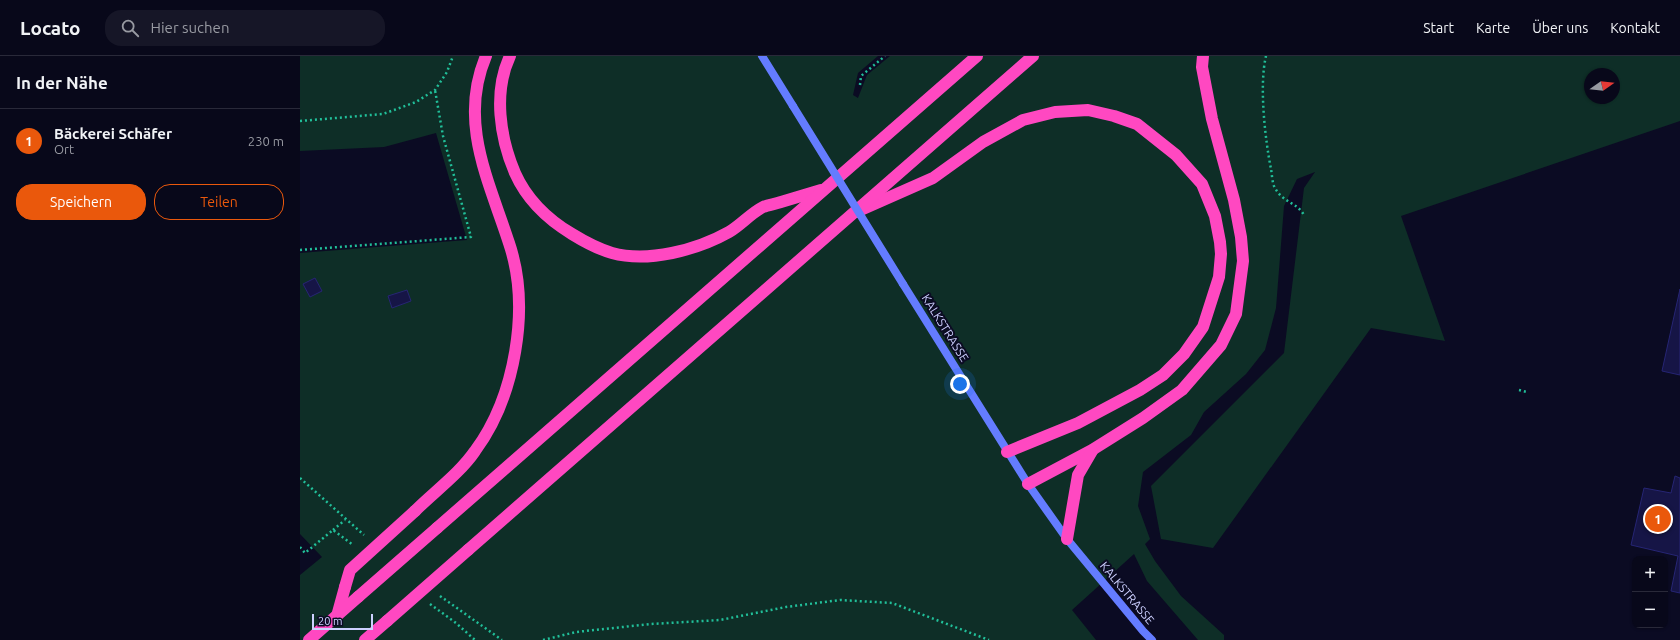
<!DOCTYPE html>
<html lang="de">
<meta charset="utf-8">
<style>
:root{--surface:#08081a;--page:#161627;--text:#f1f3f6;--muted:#989aa2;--line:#292939;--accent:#ea580c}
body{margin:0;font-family:Ubuntu,sans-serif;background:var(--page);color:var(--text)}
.controls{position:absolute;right:12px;bottom:12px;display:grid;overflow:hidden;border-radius:8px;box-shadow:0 1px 3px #0004}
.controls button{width:36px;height:36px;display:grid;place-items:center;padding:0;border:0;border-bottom:1px solid var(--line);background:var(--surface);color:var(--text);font:20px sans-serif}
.compass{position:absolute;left:1284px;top:12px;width:36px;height:36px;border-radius:50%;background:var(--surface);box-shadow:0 1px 3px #0004;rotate:76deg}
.scale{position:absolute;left:12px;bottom:10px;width:61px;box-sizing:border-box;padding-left:4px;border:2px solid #cdd0ff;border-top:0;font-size:11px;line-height:14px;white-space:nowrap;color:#cdd0ff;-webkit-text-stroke:3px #0b0b23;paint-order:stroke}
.you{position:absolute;left:660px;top:328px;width:14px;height:14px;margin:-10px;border:3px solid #fff;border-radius:50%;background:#1a73e8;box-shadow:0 0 0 6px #1a73e833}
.badge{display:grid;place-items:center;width:26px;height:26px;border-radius:50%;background:var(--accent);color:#fff;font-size:13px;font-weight:700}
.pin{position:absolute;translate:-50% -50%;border:2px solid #fff;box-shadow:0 1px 4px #0006}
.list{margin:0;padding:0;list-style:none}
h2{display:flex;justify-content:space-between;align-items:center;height:52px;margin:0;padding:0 16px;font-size:17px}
h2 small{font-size:13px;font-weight:400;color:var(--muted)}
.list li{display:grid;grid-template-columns:26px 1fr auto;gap:12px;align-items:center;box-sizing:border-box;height:64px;padding:0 16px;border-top:1px solid var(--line)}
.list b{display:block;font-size:15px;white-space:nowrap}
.list p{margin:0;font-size:13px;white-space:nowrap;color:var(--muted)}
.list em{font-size:13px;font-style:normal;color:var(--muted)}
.actions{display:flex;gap:8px;padding:12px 16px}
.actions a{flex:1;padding:9px 0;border:1px solid var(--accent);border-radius:16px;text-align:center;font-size:14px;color:var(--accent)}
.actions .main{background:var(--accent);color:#fff}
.icon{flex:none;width:22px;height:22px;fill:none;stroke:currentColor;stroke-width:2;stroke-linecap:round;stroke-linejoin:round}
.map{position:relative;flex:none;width:1380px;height:584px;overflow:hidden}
header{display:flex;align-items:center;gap:24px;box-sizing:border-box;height:56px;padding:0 20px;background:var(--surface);border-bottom:1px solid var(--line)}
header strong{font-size:19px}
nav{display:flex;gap:22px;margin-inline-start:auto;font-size:14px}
.search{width:280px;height:36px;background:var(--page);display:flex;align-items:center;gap:10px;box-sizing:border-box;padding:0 14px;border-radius:16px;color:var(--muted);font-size:15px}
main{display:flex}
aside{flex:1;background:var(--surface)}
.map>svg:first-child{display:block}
.green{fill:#0e2e27;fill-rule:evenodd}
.building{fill:#161546;stroke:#262574}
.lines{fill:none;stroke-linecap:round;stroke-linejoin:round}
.path{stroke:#21bf99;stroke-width:2.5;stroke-dasharray:2 3;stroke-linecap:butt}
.secondary{stroke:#647cff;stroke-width:8}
.highway{stroke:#ff48c1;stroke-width:12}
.secondary-bridge{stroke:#647cff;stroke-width:8}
.highway-bridge{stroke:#ff48c1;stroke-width:12}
.labels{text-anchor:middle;stroke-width:4;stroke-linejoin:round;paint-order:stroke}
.street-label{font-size:12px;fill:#cdd0ff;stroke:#0b0b23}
</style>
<header>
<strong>Locato</strong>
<div class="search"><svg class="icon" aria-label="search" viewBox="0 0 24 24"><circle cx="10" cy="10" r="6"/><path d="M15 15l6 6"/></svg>Hier suchen</div>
<nav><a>Start</a><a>Karte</a><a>Über uns</a><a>Kontakt</a></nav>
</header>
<main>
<aside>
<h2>In der Nähe<small></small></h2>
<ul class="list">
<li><span class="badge">1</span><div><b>Bäckerei Schäfer</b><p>Ort</p></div><em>230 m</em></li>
</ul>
<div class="actions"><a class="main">Speichern</a><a>Teilen</a></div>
</aside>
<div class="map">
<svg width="1380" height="584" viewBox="0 0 1380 584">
<rect width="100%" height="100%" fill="#0b0b23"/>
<!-- green -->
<path class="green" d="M0 0H578L558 17 553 39 558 42 567 19 590 0H1380V65L1101 160 1145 285 1071 272 913 492 861 483 851 430 984 297 1004 132 1015 116 997 123 984 150 976 252 965 294 946 318 904 356 891 379 843 416 838 450 850 483 845 488 855 505 881 540 924 579V584H898L847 525 834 498 772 554 796 584H0V519L22 501 0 478V197L167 184 136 77 84 91 0 95ZM1290 18H1314V42H1290Z"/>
<!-- building -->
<g class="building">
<path d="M15 222 22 235 10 241 3 228Z"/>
<path d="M1380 233V319L1362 315Z"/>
<path d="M107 234 111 245 92 252 88 240Z"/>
<path d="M1375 420 1380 422V537L1371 535 1378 500 1331 489 1344 432 1371 437Z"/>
</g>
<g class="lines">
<!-- path -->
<g class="path">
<path d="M966 0C959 29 965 83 971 113 972 118 972 125 974 130 982 147 997 146 1004 159"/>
<path d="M560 29 561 20 585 0"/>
<path d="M0 65 83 58 116 46 135 34 147 16 153 0"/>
<path d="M0 194 171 181 143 80 135 34"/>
<path d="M1219 334 1227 336"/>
<path d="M0 422 64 479"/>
<path d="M33 474 45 464"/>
<path d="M0 491 5 497 33 474 53 489"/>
<path d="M140 540 202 584"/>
<path d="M130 548 156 567 175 584"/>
<path d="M243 584 276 576 351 568 420 564 486 551 540 544 592 547 689 584"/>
</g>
<!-- secondary -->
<g class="secondary">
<path d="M462 0 493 50"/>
<path d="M603 228 728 428 767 483 843 575 852 584"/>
</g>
<!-- highway -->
<g class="highway">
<path d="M210 0C193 36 200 82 215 117 227 144 247 163 272 178 285 186 298 193 312 197 348 207 397 194 429 176 441 169 451 157 463 151 468 149 475 148 481 146 494 142 508 138 521 134"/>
<path d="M556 156 633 122 683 86 723 64 755 56 788 54 814 60 837 68 876 99 902 128 915 160 920 186 921 198 919 221 903 271 884 298 863 319 840 334 778 367 707 396"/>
<path d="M728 428 792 394 843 362 882 334 921 289 936 258 943 205 941 181 934 144 912 63 902 11 903 0"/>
<path d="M115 455C134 436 160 417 175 395 215 341 231 252 209 187 189 125 158 66 186 0"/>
<path d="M137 472 677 0"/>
<path d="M767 483 778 419 792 395"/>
<path d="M168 494 733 0"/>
<path d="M37 560 45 531"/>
<path d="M9 584 58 541"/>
<path d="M65 584 87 565"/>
</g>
<!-- secondary-bridge -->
<path class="secondary-bridge" d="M493 50 603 228"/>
<!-- highway-bridge -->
<g class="highway-bridge">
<path d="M45 531 50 514 115 455"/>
<path d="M58 541 137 472"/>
<path d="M87 565 168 494"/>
</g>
</g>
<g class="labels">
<!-- street labels -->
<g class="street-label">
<text transform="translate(645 272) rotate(58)" y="4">KALKSTRASSE</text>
<text transform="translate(827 537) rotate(50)" y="4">KALKSTRASSE</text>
</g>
</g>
</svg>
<div class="controls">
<button>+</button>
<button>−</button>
</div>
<svg class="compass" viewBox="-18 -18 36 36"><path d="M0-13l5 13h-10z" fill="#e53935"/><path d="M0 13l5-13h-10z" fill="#989aa2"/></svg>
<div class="scale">20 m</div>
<div class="you"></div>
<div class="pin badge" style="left:1358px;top:463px">1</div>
</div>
</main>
